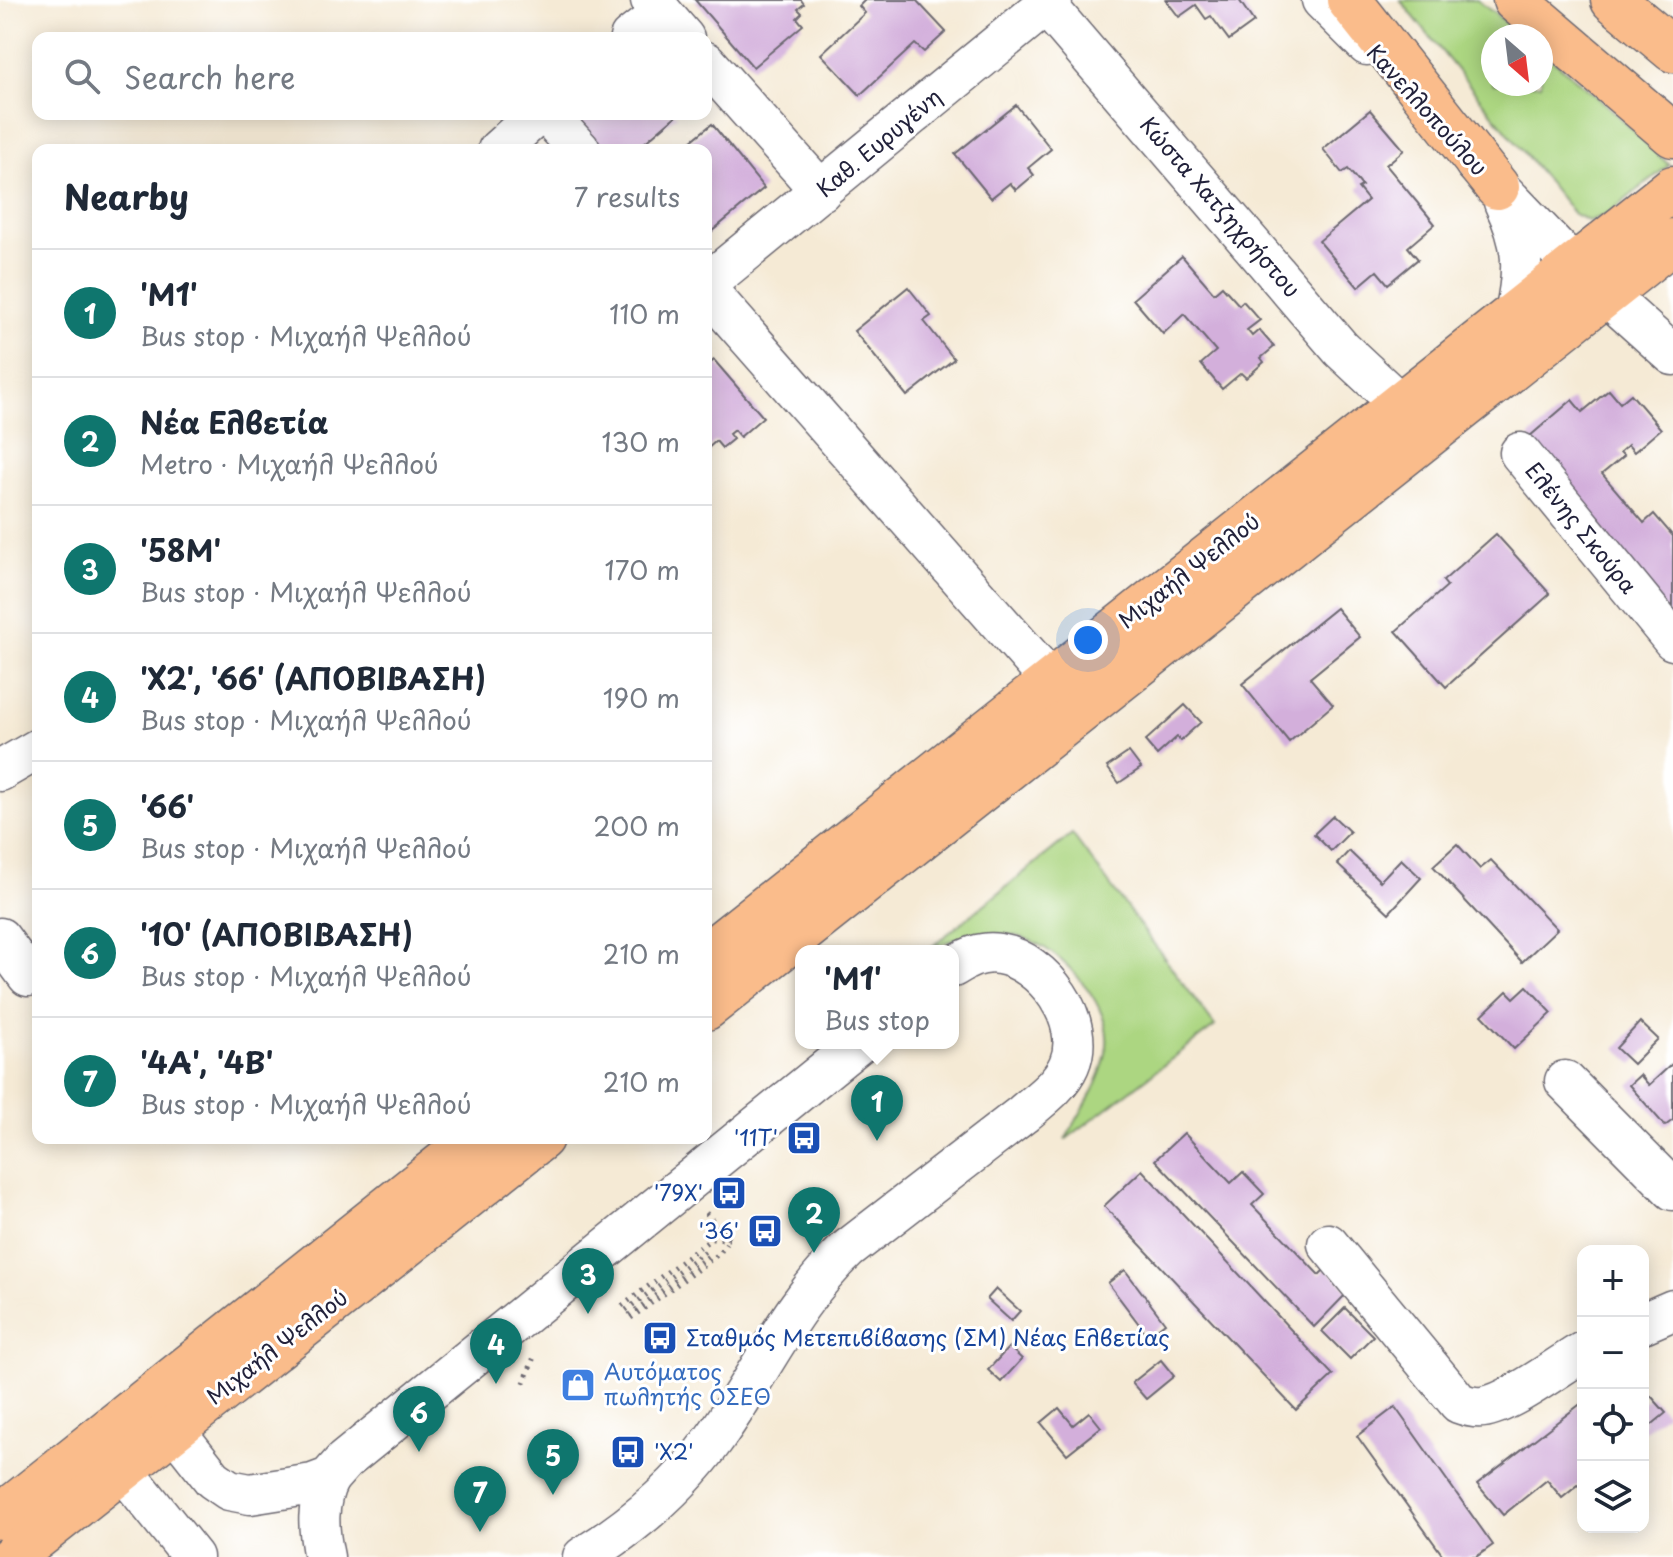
<!DOCTYPE html>
<meta charset="utf-8">
<style>
:root{--surface:#fff;--page:#f2f2f3;--text:#1f2937;--muted:#747a83;--line:#e0e1e3;--accent:#0f766e}
body{margin:0;font-family:"Playpen Sans",sans-serif;background:var(--page);color:var(--text)}
.controls{position:absolute;right:24px;bottom:24px;display:grid;overflow:hidden;border-radius:16px;box-shadow:0 4px 20px #0003}
.controls button{width:72px;height:72px;display:grid;place-items:center;padding:0;border:0;border-bottom:2px solid var(--line);background:var(--surface);color:var(--text);font:40px sans-serif}
.compass{position:absolute;left:1481px;top:24px;width:72px;height:72px;border-radius:50%;background:var(--surface);box-shadow:0 4px 20px #0003;rotate:152deg}
.you{position:absolute;left:1088px;top:640px;width:28px;height:28px;margin:-20px;border:6px solid #fff;border-radius:50%;background:#1a73e8;box-shadow:0 0 0 12px #1a73e833}
.badge{display:grid;place-items:center;width:52px;height:52px;border-radius:50%;background:var(--accent);color:#fff;font-size:26px;font-weight:700}
.pin{position:absolute;translate:-50% -66px;filter:drop-shadow(0 2px 4px #0008)}
.pin::after{content:'';position:absolute;top:42px;width:28px;height:24px;background:inherit;clip-path:polygon(0 0,100% 0,50% 100%)}
.popup{position:absolute;left:795px;top:945px;width:164px;height:104px;box-sizing:border-box;display:grid;place-content:center;border-radius:16px;background:var(--surface);filter:drop-shadow(0 2px 6px #0005);font-size:26px;white-space:nowrap;color:var(--muted)}
.popup b{font-size:30px;color:var(--text)}
.popup::after{content:'';position:absolute;left:50%;top:100%;margin-left:-16px;border:16px solid transparent;border-top-color:var(--surface)}
.list{margin:0;padding:0;list-style:none}
h2{display:flex;justify-content:space-between;align-items:center;height:104px;margin:0;padding:0 32px;font-size:34px}
h2 small{font-size:26px;font-weight:400;color:var(--muted)}
.list li{display:grid;grid-template-columns:52px 1fr auto;gap:24px;align-items:center;box-sizing:border-box;height:128px;padding:0 32px;border-top:2px solid var(--line)}
.list b{display:block;font-size:30px;white-space:nowrap}
.list p{margin:0;font-size:26px;white-space:nowrap;color:var(--muted)}
.list em{font-size:26px;font-style:normal;color:var(--muted)}
.icon{flex:none;width:44px;height:44px;fill:none;stroke:currentColor;stroke-width:2;stroke-linecap:round;stroke-linejoin:round}
.map{position:relative;flex:none;width:1673px;height:1557px;overflow:hidden}
.search{position:absolute;background:var(--surface);box-shadow:0 4px 20px #0003;left:32px;top:32px;width:680px;height:88px;display:flex;align-items:center;gap:20px;box-sizing:border-box;padding:0 28px;border-radius:16px;color:var(--muted);font-size:30px}
.panel{position:absolute;background:var(--surface);box-shadow:0 4px 20px #0003;left:32px;top:144px;width:680px;height:1000px;border-radius:16px}
.map>svg:first-child{display:block}
.green{fill:#acd681;stroke:#677c5e;stroke-width:2}
.building{fill:#d3afdb}
.lines{fill:none;stroke-linecap:round;stroke-linejoin:round}
.minor-casing{stroke:#6c6871;stroke-width:43}
.major-casing{stroke:#6c6871;stroke-width:47}
.highway-casing{stroke:#6c6871;stroke-width:47}
.path{stroke:#6c6871;stroke-width:5;stroke-dasharray:2 6;stroke-linecap:butt}
.minor{stroke:#fff;stroke-width:40}
.major{stroke:#fabc8b;stroke-width:44}
.highway{stroke:#fabc8b;stroke-width:44}
.labels{text-anchor:middle;stroke-width:6;stroke-linejoin:round;paint-order:stroke}
.street-label{font-size:22px;fill:#22223b;stroke:#fff}
.transit-label{font-size:22px;fill:#164399;stroke:#fff;text-anchor:end}
.shop-label{font-size:22px;fill:#366cbe;stroke:#fff;text-anchor:start}
</style>
<div class="map">
<svg width="1673" height="1557" viewBox="0 0 1673 1557">
<rect width="100%" height="100%" fill="#fff"/>
<filter id="ink" filterUnits="userSpaceOnUse"><feTurbulence type="fractalNoise" baseFrequency=".0125" numOctaves="2"/><feDisplacementMap in="SourceGraphic" scale="16" xChannelSelector="R" yChannelSelector="G"/><feConvolveMatrix kernelMatrix="1 2 1 2 8 2 1 2 1" color-interpolation-filters="sRGB"/></filter>
<filter id="wash" filterUnits="userSpaceOnUse"><feTurbulence type="fractalNoise" baseFrequency=".006" numOctaves="4" result="noise"/><feDisplacementMap in="SourceGraphic" scale="32" xChannelSelector="R" yChannelSelector="G"/><feGaussianBlur stdDeviation="1.8" result="paint"/><feColorMatrix in="noise" values="0 0 0 0 0 0 0 0 0 0 0 0 0 0 0 0 0 1.4 0 .05"/><feComposite in="paint" operator="in"/></filter>
<g filter="url(#wash)">
<rect width="100%" height="100%" fill="#f5ead5"/>
<!-- green -->
<g class="green">
<path d="M1400 0H1477L1524 36H1493V84H1541V50L1603 102 1669 165 1606 215 1588 221 1574 214Z"/>
<path d="M1072 834 1215 1026 1065 1140C1081 1111 1104 1079 1107 1045 1109 1025 1098 1003 1087 988 1041 929 999 922 930 948Z"/>
</g>
<g id="blocks">
<!-- building -->
<g class="building">
<path d="M695 0H801L804 4 798 9 802 13 797 18 803 25 753 67Z"/>
<path d="M865 0H916L946 32 924 52 915 44 860 95 821 54 865 13 859 6Z"/>
<path d="M1166 0H1239L1254 22 1229 40 1211 16 1206 19 1196 5 1179 17Z"/>
<path d="M1016 105 1051 149 1028 168 1034 175 1016 190 1010 183 991 198 955 154Z"/>
<path d="M1370 110 1404 150 1386 165 1435 224 1408 247 1418 259 1388 284 1377 271 1358 287 1319 241 1368 200 1358 188 1362 186 1348 169 1342 173 1323 149Z"/>
<path d="M585 114H678L636 150H601L576 122Z"/>
<path d="M712 124 764 188 706 236V150H680Z"/>
<path d="M1182 256 1214 293 1222 286 1239 305 1243 301 1260 320 1247 330 1252 336 1259 330 1274 347 1261 358 1264 362 1246 378 1241 373 1222 389 1201 364 1216 351 1184 314 1163 334 1133 299Z"/>
<path d="M908 287 931 316 924 321 954 359 907 396 854 331Z"/>
<path d="M714 360 763 417 740 437 734 430 729 434 733 439 722 448 716 441 706 450V367Z"/>
<path d="M1609 390 1620 403 1631 394 1661 429 1634 452 1628 445 1620 452 1624 456 1602 474 1644 523 1654 514 1673 536V620L1529 437 1572 400 1582 412Z"/>
<path d="M1496 534 1550 594 1446 687 1396 631 1447 586 1443 581Z"/>
<path d="M1336 608 1360 637 1310 678 1333 705 1289 742 1242 684Z"/>
<path d="M1185 705 1201 722 1180 741 1177 737 1157 755 1145 741Z"/>
<path d="M1129 752 1141 768 1119 783 1107 767Z"/>
<path d="M1333 816 1350 832 1331 851 1314 834Z"/>
<path d="M1457 844 1480 869 1491 860 1557 929 1522 962 1433 866Z"/>
<path d="M1349 851 1380 881 1401 859 1421 878 1389 913 1337 864Z"/>
<path d="M1527 986 1552 1013 1514 1049 1482 1015 1507 991 1514 998Z"/>
<path d="M1640 1022 1658 1039 1633 1064 1616 1048Z"/>
<path d="M1673 1063V1120L1665 1126 1629 1085 1640 1075 1649 1085Z"/>
<path d="M1184 1133 1231 1183 1243 1172 1264 1194 1252 1205 1319 1275 1326 1268 1349 1291 1314 1327 1155 1160Z"/>
<path d="M1142 1170 1333 1375 1296 1410 1104 1206Z"/>
<path d="M1125 1270 1165 1323 1148 1336 1108 1283Z"/>
<path d="M996 1289 1020 1311 1011 1321 987 1299Z"/>
<path d="M1345 1308 1373 1336 1350 1359 1322 1331Z"/>
<path d="M1009 1347 1022 1359 1001 1382 988 1370Z"/>
<path d="M1161 1360 1174 1376 1146 1399 1132 1383Z"/>
<path d="M1651 1396 1666 1413 1643 1432V1402Z"/>
<path d="M1583 1402V1481L1562 1498 1547 1480 1503 1515 1477 1484Z"/>
<path d="M1395 1407 1493 1545 1476 1557H1444L1357 1436Z"/>
<path d="M1059 1408 1073 1425 1089 1412 1101 1427 1067 1454 1041 1423Z"/>
</g>
</g>
</g>
<g filter="url(#ink)">
<use href="#blocks" fill-opacity="0" stroke="#6c6871" stroke-width="2"/>
<g class="lines">
<!-- minor casing -->
<g class="minor-casing">
<g id="minor">
<path d="M651 0 684 38"/>
<path d="M1322 0 1367 45"/>
<path d="M1046 5 1341 349 1400 404"/>
<path d="M630 38 662 13"/>
<path d="M706 62 821 191"/>
<path d="M547 114 580 150"/>
<path d="M498 150 538 114"/>
<path d="M1475 163 1574 266 1673 355"/>
<path d="M1504 202C1524 244 1525 268 1515 313"/>
<path d="M706 284 1052 0"/>
<path d="M706 289 1051 681"/>
<path d="M1520 453 1673 640"/>
<path d="M0 771 38 749"/>
<path d="M0 938 28 976"/>
<path d="M1565 1081 1673 1190"/>
<path d="M1328 1244 1459 1403C1467 1406 1474 1408 1483 1407 1509 1404 1558 1366 1583 1352"/>
<path d="M1643 1323 1673 1310"/>
<path d="M154 1404 213 1479 229 1490 250 1494 313 1484 329 1478 344 1461 859 1043"/>
<path d="M103 1445 193 1557"/>
<path d="M324 1557C318 1530 316 1503 329 1478"/>
<path d="M583 1557C633 1526 680 1486 714 1439 760 1375 790 1304 848 1249L1023 1114C1039 1100 1060 1086 1069 1065 1088 1022 1043 960 999 954 982 951 967 958 953 967"/>
</g>
</g>
<!-- major casing -->
<g class="major-casing">
<g id="major">
<path d="M706 955 1673 188"/>
<path d="M706 1008 1673 241"/>
<path d="M0 1517 476 1138"/>
<path d="M12 1557 541 1138"/>
</g>
</g>
<!-- highway casing -->
<g class="highway-casing">
<g id="highway">
<path d="M1349 0 1497 187"/>
<path d="M1515 0 1673 135"/>
<path d="M1613 0 1673 50"/>
</g>
</g>
<!-- path -->
<g class="path">
<path d="M706 1213 729 1239"/>
<path d="M622 1306 711 1239H729"/>
<path d="M626 1310 708 1249"/>
<path d="M629 1315 711 1254"/>
<path d="M631 1318 720 1253 729 1239"/>
<path d="M524 1383 534 1357"/>
</g>
<!-- minor -->
<use href="#minor" class="minor"/>
<!-- major -->
<use href="#major" class="major"/>
<!-- highway -->
<use href="#highway" class="highway"/>
</g>
</g>
<!-- icons -->
<defs>
<g id="bus-square" transform="scale(1.8)"><rect x="-9" y="-9" width="18" height="18" rx="4" fill="#1a4fb4" stroke="#fff"/><path d="M-5-6H5V4H4V6H2V4H-2V6H-4V4H-5ZM-3.5-4V0h7V-4ZM-3.5 1.2v1.5H-2V1.2ZM2 1.2v1.5H3.5V1.2Z" fill="#fff"/></g>
<g id="shop-square" transform="scale(1.8)"><rect x="-9" y="-9" width="18" height="18" rx="4" fill="#3f7fe0" stroke="#fff"/><path d="M-5-2.5h2.3a2.7 3.5 0 0 1 5.4 0H5L5.5 6h-11ZM-1.5-2.5h3a1.5 2.3 0 0 0-3 0Z" fill="#fff"/></g>
</defs>
<g fill-rule="evenodd">
<use href="#bus-square" x="804" y="1138"/>
<use href="#bus-square" x="729" y="1193"/>
<use href="#bus-square" x="765" y="1231"/>
<use href="#bus-square" x="660" y="1338"/>
<use href="#shop-square" x="578" y="1385"/>
<use href="#bus-square" x="628" y="1452"/>
</g>
<g class="labels">
<!-- street labels -->
<g class="street-label">
<text transform="translate(1427 110) rotate(48)" y="8">Κανελλοπούλου</text>
<text transform="translate(879 143) rotate(-40)" y="8">Καθ. Ευρυγένη</text>
<text transform="translate(1220 207) rotate(49)" y="8">Κώστα Χατζηχρήστου</text>
<text transform="translate(1581 528) rotate(51)" y="8">Ελένης Σκούρα</text>
<text transform="translate(1189 571) rotate(-38)" y="8">Μιχαήλ Ψελλού</text>
<text transform="translate(277 1347) rotate(-38)" y="8">Μιχαήλ Ψελλού</text>
</g>
<!-- transit labels -->
<g class="transit-label">
<text x="778" y="1146">'11Τ'</text>
<text x="703" y="1201">'79Χ'</text>
<text x="739" y="1239">'36'</text>
<text x="686" y="1346" text-anchor="start">Σταθμός Μετεπιβίβασης (ΣΜ) Νέας Ελβετίας</text>
<text x="654" y="1460" text-anchor="start">'Χ2'</text>
</g>
<!-- shop labels -->
<g class="shop-label">
<text x="604" y="1380">Αυτόματος<tspan x="604" dy="25">πωλητής ΟΣΕΘ</tspan></text>
</g>
</g>
</svg>
<div class="controls">
<button>+</button>
<button>−</button>
<button><svg class="icon" aria-label="locate" viewBox="0 0 24 24"><circle cx="12" cy="12" r="6"/><path d="M12 2v4M12 18v4M2 12h4M18 12h4"/></svg></button>
<button><svg class="icon" aria-label="layers" viewBox="0 0 24 24"><path d="M12 4l9 5-9 5-9-5zM3 14l9 5 9-5"/></svg></button>
</div>
<svg class="compass" viewBox="-18 -18 36 36"><path d="M0-13l5 13h-10z" fill="#e53935"/><path d="M0 13l5-13h-10z" fill="#747a83"/></svg>
<div class="you"></div>
<div class="pin badge" style="left:877px;top:1141px">1</div>
<div class="popup"><b>'Μ1'</b>Bus stop</div>
<div class="pin badge" style="left:814px;top:1253px">2</div>
<div class="pin badge" style="left:588px;top:1314px">3</div>
<div class="pin badge" style="left:496px;top:1384px">4</div>
<div class="pin badge" style="left:553px;top:1495px">5</div>
<div class="pin badge" style="left:419px;top:1452px">6</div>
<div class="pin badge" style="left:480px;top:1532px">7</div>
<div class="search"><svg class="icon" aria-label="search" viewBox="0 0 24 24"><circle cx="10" cy="10" r="6"/><path d="M15 15l6 6"/></svg>Search here</div>
<section class="panel">
<h2>Nearby<small>7 results</small></h2>
<ul class="list">
<li><span class="badge">1</span><div><b>'Μ1'</b><p>Bus stop · Μιχαήλ Ψελλού</p></div><em>110 m</em></li>
<li><span class="badge">2</span><div><b>Νέα Ελβετία</b><p>Metro · Μιχαήλ Ψελλού</p></div><em>130 m</em></li>
<li><span class="badge">3</span><div><b>'58Μ'</b><p>Bus stop · Μιχαήλ Ψελλού</p></div><em>170 m</em></li>
<li><span class="badge">4</span><div><b>'Χ2', '66' (ΑΠΟΒΙΒΑΣΗ)</b><p>Bus stop · Μιχαήλ Ψελλού</p></div><em>190 m</em></li>
<li><span class="badge">5</span><div><b>'66'</b><p>Bus stop · Μιχαήλ Ψελλού</p></div><em>200 m</em></li>
<li><span class="badge">6</span><div><b>'10' (ΑΠΟΒΙΒΑΣΗ)</b><p>Bus stop · Μιχαήλ Ψελλού</p></div><em>210 m</em></li>
<li><span class="badge">7</span><div><b>'4Α', '4Β'</b><p>Bus stop · Μιχαήλ Ψελλού</p></div><em>210 m</em></li>
</ul>
</section>
</div>
